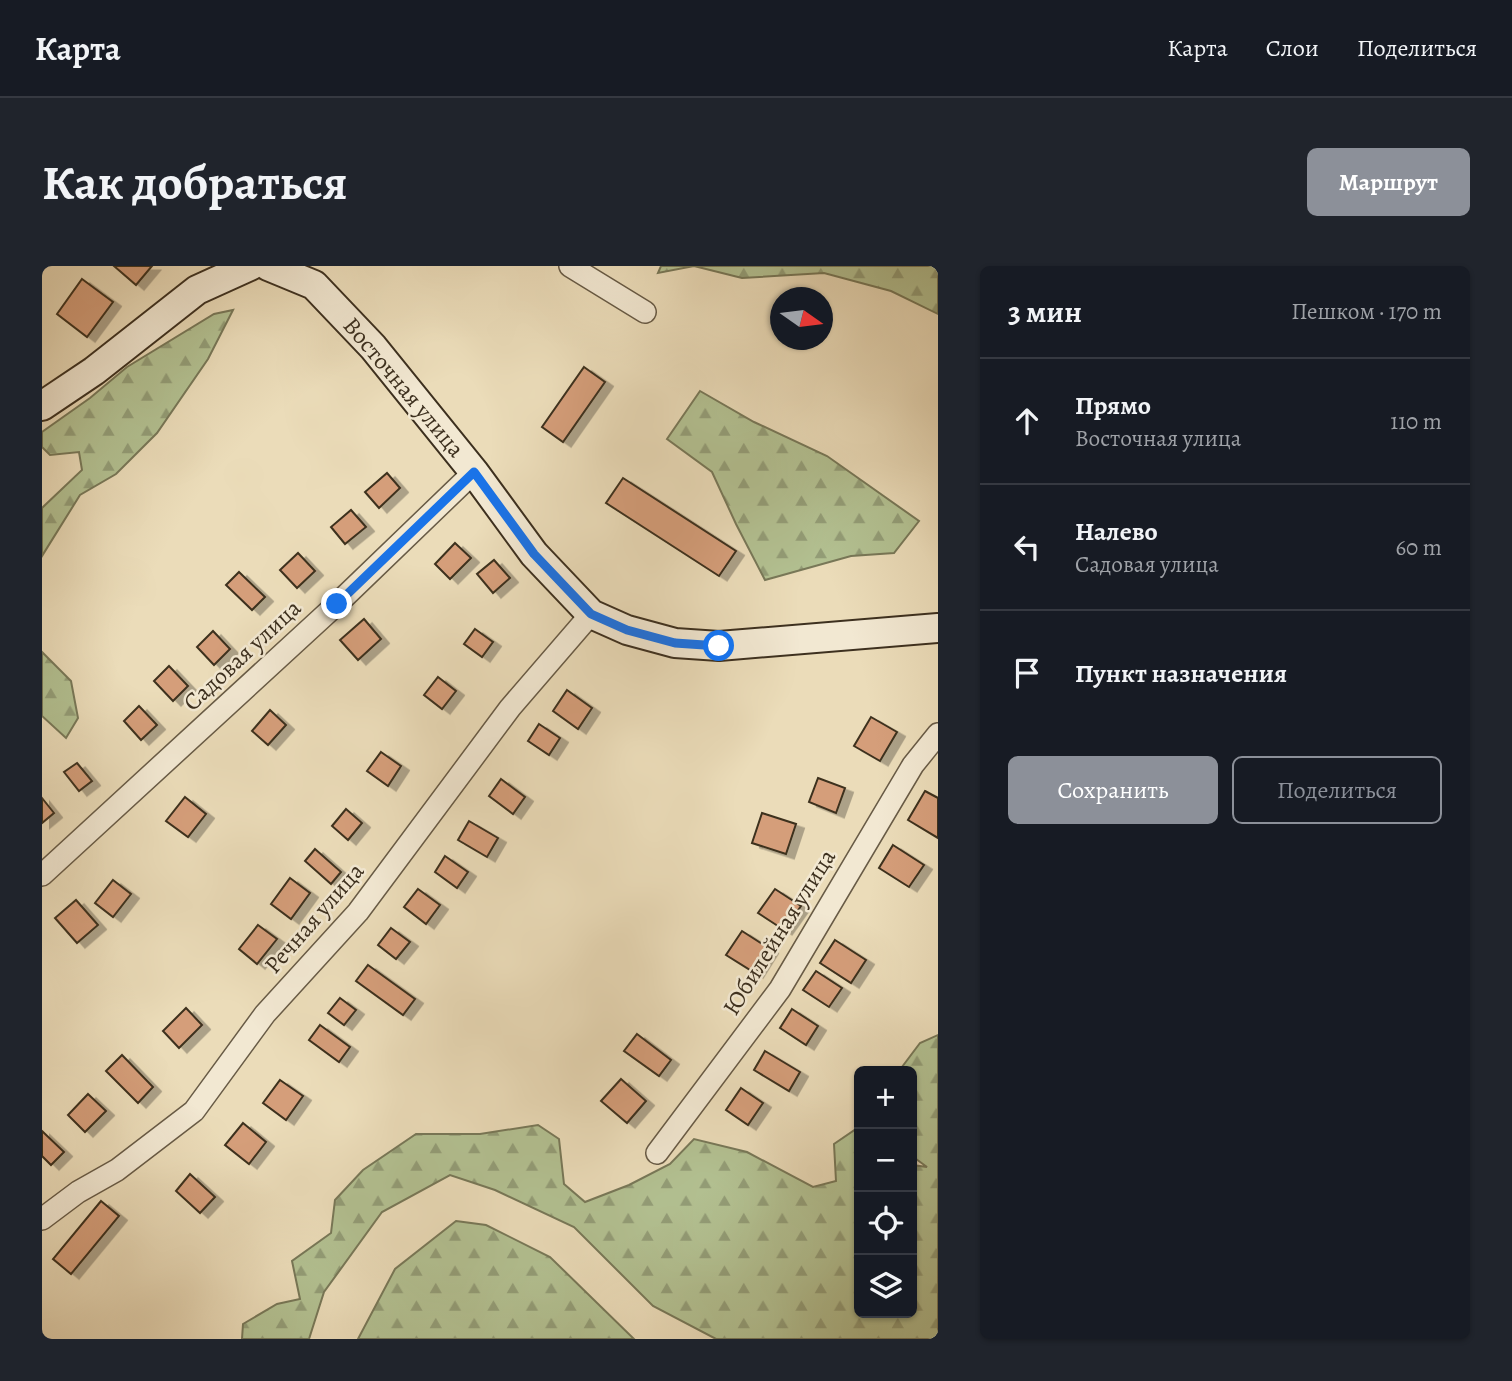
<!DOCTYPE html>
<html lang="ru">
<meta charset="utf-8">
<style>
:root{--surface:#171b24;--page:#20242c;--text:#f1f3f6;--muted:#9ea1a6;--line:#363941;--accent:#8c9099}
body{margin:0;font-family:Alegreya,serif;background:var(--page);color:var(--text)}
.controls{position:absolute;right:21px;bottom:21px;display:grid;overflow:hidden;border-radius:10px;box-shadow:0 2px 5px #0004}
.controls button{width:63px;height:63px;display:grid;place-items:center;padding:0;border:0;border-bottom:2px solid var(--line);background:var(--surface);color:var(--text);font:35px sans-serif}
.compass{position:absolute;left:728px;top:21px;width:63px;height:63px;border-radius:50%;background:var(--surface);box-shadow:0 2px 5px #0004;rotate:104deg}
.stop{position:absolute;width:21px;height:21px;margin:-16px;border:5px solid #1a73e8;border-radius:50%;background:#fff}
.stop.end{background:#1a73e8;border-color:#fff;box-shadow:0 2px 7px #0008}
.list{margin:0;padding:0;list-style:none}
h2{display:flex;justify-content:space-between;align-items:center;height:91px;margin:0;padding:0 28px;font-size:30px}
h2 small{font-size:23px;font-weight:400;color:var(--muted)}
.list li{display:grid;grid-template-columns:46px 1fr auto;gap:21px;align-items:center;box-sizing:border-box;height:126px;padding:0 28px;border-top:2px solid var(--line)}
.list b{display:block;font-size:26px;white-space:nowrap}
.list p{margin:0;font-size:23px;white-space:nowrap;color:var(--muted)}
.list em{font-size:23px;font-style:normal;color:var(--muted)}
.actions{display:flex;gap:14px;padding:21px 28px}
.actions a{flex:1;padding:16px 0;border:2px solid var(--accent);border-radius:10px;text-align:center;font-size:24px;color:var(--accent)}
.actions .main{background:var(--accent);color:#fff}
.icon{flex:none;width:38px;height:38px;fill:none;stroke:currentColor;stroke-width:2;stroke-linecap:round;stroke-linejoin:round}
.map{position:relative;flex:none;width:896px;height:1073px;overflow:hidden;border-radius:10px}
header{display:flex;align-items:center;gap:42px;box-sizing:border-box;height:98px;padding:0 35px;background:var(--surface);border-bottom:2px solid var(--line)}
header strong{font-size:33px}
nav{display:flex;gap:38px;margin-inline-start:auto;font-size:24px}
.intro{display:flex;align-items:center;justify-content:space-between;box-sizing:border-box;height:168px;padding:0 42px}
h1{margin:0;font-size:49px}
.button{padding:18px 32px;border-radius:10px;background:var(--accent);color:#fff;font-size:24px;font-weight:700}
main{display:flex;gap:42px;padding:0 42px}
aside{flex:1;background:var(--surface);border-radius:10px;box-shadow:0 2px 5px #0004}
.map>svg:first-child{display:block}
.forest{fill:url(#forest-firs);stroke:#787858;stroke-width:2}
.building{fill:#d59e7a;stroke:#3d301f;stroke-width:2;filter:url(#shadow)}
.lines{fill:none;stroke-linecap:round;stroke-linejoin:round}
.street-casing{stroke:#685b46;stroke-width:24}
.secondary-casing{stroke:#3d301f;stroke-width:32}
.street{stroke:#f2e8d2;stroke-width:21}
.secondary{stroke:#f2e8d2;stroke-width:28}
.route{stroke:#1a73e8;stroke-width:9}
.labels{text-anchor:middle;stroke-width:5;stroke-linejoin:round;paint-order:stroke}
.street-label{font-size:24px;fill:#3d301f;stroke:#f2e8d2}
</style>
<header>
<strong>Карта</strong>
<nav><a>Карта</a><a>Слои</a><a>Поделиться</a></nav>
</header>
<div class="intro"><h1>Как добраться</h1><a class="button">Маршрут</a></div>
<main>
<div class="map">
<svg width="896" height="1073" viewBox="0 0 896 1073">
<defs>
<pattern id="forest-firs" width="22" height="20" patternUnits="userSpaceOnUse" patternTransform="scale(1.75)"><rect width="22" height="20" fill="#b3c192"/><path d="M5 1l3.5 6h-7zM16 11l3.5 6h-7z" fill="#939d77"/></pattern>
<filter id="shadow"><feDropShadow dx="8" dy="4.5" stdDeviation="0" flood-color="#0004"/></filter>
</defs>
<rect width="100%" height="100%" fill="#ebdcb9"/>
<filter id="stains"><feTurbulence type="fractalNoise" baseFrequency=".00286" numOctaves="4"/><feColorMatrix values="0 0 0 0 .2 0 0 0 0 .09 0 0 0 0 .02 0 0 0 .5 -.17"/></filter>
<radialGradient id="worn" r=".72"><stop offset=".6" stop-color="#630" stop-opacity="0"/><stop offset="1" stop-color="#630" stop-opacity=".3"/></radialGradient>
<!-- forest -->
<g class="forest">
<path d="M619 0H896V48L849 25 782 7 700 12 652 0 616 7Z"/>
<path d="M191 44 166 93 115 167 74 208 38 229 0 290V242L40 204 37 186 8 189 0 181V166L48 132 85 101 172 48Z"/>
<path d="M658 125 712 156 785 190 877 255 852 287 809 290 723 314 694 258 670 206 625 173Z"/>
<path d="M0 386 29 415 36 452 24 472 0 450Z"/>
<path d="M896 769V1073H674L611 1040 532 961 453 924 408 909 340 946 282 1026 267 1073H200L201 1058 235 1038 258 1033 250 995 289 967 293 934 321 904 374 868H438L496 859 517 873 522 918 543 936 587 919 628 898 652 873 705 886 771 921 794 915 792 878 817 861V1047H870V899L885 901 870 890V805H857L878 777Z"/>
<path d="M414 955 444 959 508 991 592 1073H316L353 1003Z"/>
</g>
<!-- building -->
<g class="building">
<path d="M72 0H110L94 19Z"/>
<path d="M40 13 71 36 45 71 15 48Z"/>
<path d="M542 101 563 116 521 176 500 161Z"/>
<path d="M345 207 358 222 337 242 323 226Z"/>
<path d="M581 212 694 285 677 310 564 237Z"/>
<path d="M309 244 324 261 303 278 289 261Z"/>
<path d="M413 277 429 292 408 313 393 298Z"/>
<path d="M256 287 273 305 255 322 238 304Z"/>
<path d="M452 294 468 312 451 327 435 308Z"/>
<path d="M197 306 223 331 210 344 184 319Z"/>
<path d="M322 353 339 373 316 394 298 374Z"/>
<path d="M433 363 451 376 440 391 422 378Z"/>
<path d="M171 365 188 383 172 399 155 381Z"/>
<path d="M127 400 146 420 131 435 112 415Z"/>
<path d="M396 411 414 425 400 443 382 429Z"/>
<path d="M525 424 550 442 536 463 511 445Z"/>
<path d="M97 440 115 459 99 474 82 455Z"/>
<path d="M228 444 244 459 226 479 210 465Z"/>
<path d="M829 451 855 466 838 495 812 480Z"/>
<path d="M497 458 518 472 507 489 486 475Z"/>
<path d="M339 486 359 500 346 520 325 505Z"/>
<path d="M35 497 50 515 37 525 22 506Z"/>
<path d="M776 512 803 522 794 547 767 536Z"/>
<path d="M459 513 483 531 471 548 447 530Z"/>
<path d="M883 525 896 532V572L866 554Z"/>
<path d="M143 531 164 548 146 571 124 555Z"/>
<path d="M0 532 12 547 0 557Z"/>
<path d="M304 543 320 557 306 574 290 560Z"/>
<path d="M720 547 754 558 744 588 710 577Z"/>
<path d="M427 555 456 572 445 591 416 574Z"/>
<path d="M851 579 882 599 867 621 837 602Z"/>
<path d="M273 583 299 606 289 618 263 595Z"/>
<path d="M403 590 426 606 415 622 393 606Z"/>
<path d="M248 612 268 627 249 653 229 638Z"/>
<path d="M71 614 89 628 71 651 53 637Z"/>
<path d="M376 623 398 639 384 658 362 641Z"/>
<path d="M733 623 759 640 742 664 716 647Z"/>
<path d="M34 634 56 659 35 677 13 652Z"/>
<path d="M216 659 235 673 215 698 197 683Z"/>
<path d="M349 662 368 676 354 693 336 679Z"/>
<path d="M700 665 728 683 713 707 684 689Z"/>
<path d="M793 674 824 694 809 717 778 697Z"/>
<path d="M326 699 373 733 361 749 314 715Z"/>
<path d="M774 705 800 722 787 741 761 724Z"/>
<path d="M298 732 314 744 302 759 286 747Z"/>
<path d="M144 742 160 759 137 782 121 765Z"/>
<path d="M750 743 776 760 764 779 738 762Z"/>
<path d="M278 759 308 781 297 796 267 774Z"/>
<path d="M595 768 629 794 617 810 582 785Z"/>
<path d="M723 785 758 806 747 825 712 804Z"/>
<path d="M80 789 111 821 96 837 64 805Z"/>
<path d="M579 813 604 835 585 857 559 835Z"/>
<path d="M238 814 261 830 244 854 221 837Z"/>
<path d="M699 822 721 837 706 859 684 844Z"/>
<path d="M46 828 64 845 43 866 26 849Z"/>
<path d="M201 857 224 876 207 898 183 879Z"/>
<path d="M0 865 22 886 9 899 0 890Z"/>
<path d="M148 908 173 931 158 947 134 925Z"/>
<path d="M59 935 77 950 29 1008 11 993Z"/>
</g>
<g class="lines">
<!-- street casing -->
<g class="street-casing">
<g id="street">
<path d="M528 0 603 46"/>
<path d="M0 609 295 338 432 206"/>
<path d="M615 887 738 723 871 499 896 468"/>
<path d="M0 953 36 926 75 904 152 845 223 748 316 646 468 442 549 348"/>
</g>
</g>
<!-- secondary casing -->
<g class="secondary-casing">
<g id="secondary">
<path d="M226 0 272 19 331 81 432 206 492 288 549 348 585 364 633 377 677 380 896 362"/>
<path d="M0 140 52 105 155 24 208 0"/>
</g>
</g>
<!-- street -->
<use href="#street" class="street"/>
<!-- secondary -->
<use href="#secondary" class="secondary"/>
</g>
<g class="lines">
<!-- route -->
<path class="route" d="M295 338 432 206 492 288 549 348 585 364 633 377 677 380"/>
</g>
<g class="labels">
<!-- street labels -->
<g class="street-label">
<text transform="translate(362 121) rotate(50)" y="8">Восточная улица</text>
<text transform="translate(200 389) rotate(-43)" y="8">Садовая улица</text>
<text transform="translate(272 652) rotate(-49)" y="8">Речная улица</text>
<text transform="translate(737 666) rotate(-58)" y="8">Юбилейная улица</text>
</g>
</g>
<rect width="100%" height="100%" filter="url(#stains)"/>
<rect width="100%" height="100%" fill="url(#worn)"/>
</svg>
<div class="controls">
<button>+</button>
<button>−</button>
<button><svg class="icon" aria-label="locate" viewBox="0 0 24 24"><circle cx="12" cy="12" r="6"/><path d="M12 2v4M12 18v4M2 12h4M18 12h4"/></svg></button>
<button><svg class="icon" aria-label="layers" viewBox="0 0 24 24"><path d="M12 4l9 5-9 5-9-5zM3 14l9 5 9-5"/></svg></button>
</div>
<svg class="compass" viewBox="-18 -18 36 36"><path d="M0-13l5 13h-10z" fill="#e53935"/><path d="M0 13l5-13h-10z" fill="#9ea1a6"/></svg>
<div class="stop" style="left:677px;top:380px"></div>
<div class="stop end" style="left:295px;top:338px"></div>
</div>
<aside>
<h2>3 мин<small>Пешком · 170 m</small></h2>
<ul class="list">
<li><svg class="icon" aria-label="ahead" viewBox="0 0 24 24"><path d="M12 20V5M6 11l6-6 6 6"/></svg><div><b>Прямо</b><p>Восточная улица</p></div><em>110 m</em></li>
<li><svg class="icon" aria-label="left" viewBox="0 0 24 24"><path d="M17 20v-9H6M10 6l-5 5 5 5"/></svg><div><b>Налево</b><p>Садовая улица</p></div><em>60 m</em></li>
<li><svg class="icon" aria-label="arrive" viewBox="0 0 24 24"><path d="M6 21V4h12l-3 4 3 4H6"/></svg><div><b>Пункт назначения</b></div></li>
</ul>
<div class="actions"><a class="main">Сохранить</a><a>Поделиться</a></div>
</aside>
</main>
